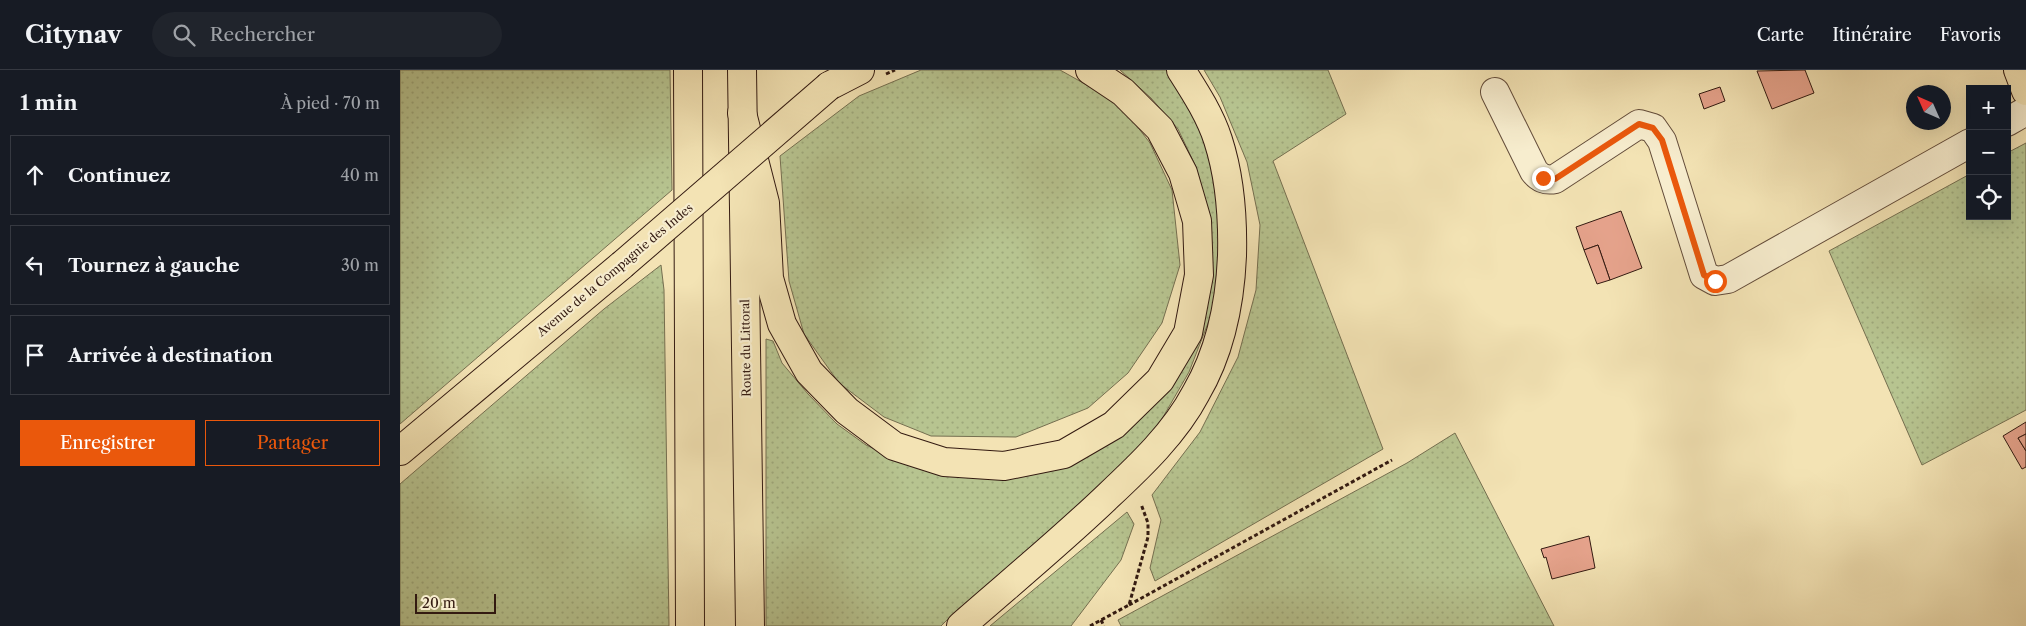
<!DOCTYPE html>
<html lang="fr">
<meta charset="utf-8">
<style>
:root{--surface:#171b24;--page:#20242c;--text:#f1f3f6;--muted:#9ea1a6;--line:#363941;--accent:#ea580c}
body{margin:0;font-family:"Libre Caslon Text",serif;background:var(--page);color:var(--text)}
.controls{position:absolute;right:15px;top:15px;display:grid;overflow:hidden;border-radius:0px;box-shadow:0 5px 20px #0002}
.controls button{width:45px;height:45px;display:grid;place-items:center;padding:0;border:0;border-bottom:1px solid var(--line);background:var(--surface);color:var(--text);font:25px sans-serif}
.compass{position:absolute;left:1506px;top:15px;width:45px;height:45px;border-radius:50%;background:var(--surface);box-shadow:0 5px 20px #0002;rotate:315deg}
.scale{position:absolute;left:15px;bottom:12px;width:81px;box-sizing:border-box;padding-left:5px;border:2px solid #331a11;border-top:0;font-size:14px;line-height:18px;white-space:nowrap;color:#331a11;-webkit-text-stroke:4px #f7edce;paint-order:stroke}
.stop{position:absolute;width:15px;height:15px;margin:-11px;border:4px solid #ea580c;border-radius:50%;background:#fff}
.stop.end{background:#ea580c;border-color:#fff;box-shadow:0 1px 5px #0008}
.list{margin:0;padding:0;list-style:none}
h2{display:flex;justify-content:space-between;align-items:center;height:65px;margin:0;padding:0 20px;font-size:21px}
h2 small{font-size:16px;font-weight:400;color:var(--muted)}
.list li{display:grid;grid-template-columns:32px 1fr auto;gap:15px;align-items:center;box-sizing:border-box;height:80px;margin:0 10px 10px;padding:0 10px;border:1px solid var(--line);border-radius:0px}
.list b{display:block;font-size:19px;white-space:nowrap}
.list em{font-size:16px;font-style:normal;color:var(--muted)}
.actions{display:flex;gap:10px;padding:15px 20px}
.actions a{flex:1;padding:11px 0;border:1px solid var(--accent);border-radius:0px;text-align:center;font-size:18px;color:var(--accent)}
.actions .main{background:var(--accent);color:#fff}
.icon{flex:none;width:28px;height:28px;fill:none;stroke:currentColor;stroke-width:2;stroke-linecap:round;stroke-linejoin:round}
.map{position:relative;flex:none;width:1626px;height:556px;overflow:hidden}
header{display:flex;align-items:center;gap:30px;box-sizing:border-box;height:70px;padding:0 25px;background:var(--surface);border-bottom:1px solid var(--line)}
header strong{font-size:24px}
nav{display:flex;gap:28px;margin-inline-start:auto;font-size:18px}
.search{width:350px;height:45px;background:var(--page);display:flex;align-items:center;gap:12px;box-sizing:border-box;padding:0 18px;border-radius:28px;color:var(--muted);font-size:19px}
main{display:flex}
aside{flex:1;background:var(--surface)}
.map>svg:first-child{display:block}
.grass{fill:url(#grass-dots);stroke:#756f50}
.building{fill:#e6a38c;stroke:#331a11}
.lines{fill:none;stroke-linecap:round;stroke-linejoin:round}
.minor-casing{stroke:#634c3a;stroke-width:30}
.major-casing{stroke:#331a11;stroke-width:30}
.highway-casing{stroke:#331a11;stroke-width:30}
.path{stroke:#331a11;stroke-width:3;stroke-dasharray:4 2.5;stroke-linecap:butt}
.minor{stroke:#f7edce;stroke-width:28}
.major{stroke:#f3e3b4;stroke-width:28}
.highway{stroke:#f3e3b4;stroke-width:28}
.major-bridge-casing{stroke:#331a11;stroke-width:30;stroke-linecap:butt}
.major-bridge{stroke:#f3e3b4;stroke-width:28}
.route{stroke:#ea580c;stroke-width:6}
.labels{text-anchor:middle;stroke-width:4.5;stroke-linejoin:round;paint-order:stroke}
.street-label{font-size:12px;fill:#331a11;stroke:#f7edce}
</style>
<header>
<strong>Citynav</strong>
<div class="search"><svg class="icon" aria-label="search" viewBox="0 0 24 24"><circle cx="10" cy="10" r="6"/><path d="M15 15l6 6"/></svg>Rechercher</div>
<nav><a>Carte</a><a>Itinéraire</a><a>Favoris</a></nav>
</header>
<main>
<aside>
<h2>1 min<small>À pied · 70 m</small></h2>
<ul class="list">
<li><svg class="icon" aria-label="ahead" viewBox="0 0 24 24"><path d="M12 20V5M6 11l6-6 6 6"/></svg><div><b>Continuez</b></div><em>40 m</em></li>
<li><svg class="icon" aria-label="left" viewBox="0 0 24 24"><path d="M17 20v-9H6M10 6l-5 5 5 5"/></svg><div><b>Tournez à gauche</b></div><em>30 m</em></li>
<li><svg class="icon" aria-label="arrive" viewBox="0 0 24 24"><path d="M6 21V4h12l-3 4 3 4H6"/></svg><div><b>Arrivée à destination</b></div></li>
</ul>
<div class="actions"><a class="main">Enregistrer</a><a>Partager</a></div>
</aside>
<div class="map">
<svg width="1626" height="556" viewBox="0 0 1626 556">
<defs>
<pattern id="grass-dots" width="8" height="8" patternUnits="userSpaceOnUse" patternTransform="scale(1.25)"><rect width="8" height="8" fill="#b7c490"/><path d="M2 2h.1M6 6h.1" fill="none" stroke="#9ea87b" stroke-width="1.8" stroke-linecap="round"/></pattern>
</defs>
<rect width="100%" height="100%" fill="#f3e3b4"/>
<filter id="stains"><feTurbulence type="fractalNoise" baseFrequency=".004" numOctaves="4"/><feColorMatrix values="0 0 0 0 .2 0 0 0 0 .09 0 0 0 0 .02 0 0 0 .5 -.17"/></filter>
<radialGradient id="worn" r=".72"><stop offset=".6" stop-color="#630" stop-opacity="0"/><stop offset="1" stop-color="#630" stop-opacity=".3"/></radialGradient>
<!-- grass -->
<g class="grass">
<path d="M0 0H270L272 120 0 354Z"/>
<path d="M521 0H660L719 33 750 73 772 120 780 195 762 253 728 303 688 338 616 367 531 366 484 347 439 313 404 264 389 211 380 86 459 26Z"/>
<path d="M720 0H770L807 72 819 131 821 185 812 243 789 302 755 361 700 418 554 543 541 556H366V269L373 271 382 293 408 324 437 354 466 375 498 390 592 407 653 400 703 377 741 348 778 299 807 136 796 97 778 59 751 28Z"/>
<path d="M804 0H928L946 44 873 91 983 379 755 511 750 498 761 450 752 425 800 362 838 287 856 220 860 155 847 92 820 27Z"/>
<path d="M1626 73V340L1522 395 1429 181 1570 104V146H1607V83Z"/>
<path d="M261 195 264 220 269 556H0V414L204 239Z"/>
<path d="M1055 363 1154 556H721L718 550 1007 393Z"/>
<path d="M727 442 734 454 721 490 671 556H590Z"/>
</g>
<!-- building -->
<g class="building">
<path d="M1405 0 1414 23 1372 39 1357 1Z"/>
<path d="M1320 17 1325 31 1304 39 1299 24Z"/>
<path d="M1221 141 1242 198 1210 210 1198 175 1184 180 1176 157Z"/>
<path d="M1198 175 1210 210 1197 214 1184 180Z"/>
<path d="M1626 352V364L1618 368 1626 381V397L1622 399 1603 366Z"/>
<path d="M1626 364V381L1618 368Z"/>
<path d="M1189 466 1195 498 1152 509 1146 487 1144 488 1141 479Z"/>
</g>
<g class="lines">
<!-- minor casing -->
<g class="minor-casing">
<g id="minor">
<path d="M1095 22 1134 101C1139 108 1146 111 1155 109L1239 54 1253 58 1262 71 1304 205 1315 211 1328 209 1570 73"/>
<path d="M1607 52 1626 41"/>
</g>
</g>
<!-- major casing -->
<g class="major-casing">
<g id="major">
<path d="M1618 0 1626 21"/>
<path d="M429 16 460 0"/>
<path d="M0 381 222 195"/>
</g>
</g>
<!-- highway casing -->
<g class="highway-casing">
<g id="highway">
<path d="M288 0 290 556"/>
<path d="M342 0 350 556"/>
<path d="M342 43 365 133 369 208 382 254 409 302 447 341 494 376 544 392 604 396 664 384 714 355 760 310 788 263 799 205 797 151 783 103 760 59 723 22 690 0"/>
<path d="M561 556C610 513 661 471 708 426 740 396 775 363 796 323 820 282 830 233 832 186 833 147 830 107 818 70 810 45 795 22 781 0"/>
</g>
</g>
<!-- path -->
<g class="path">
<path d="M486 4 495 0"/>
<path d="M729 535 992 390"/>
<path d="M701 550 704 556"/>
<path d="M690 556 729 535 748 467V453L741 434"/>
</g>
<!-- minor -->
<use href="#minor" class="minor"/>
<!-- major -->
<use href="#major" class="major"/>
<!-- highway -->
<use href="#highway" class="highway"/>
<!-- major-bridge casing -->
<g class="major-bridge-casing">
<path id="major-bridge" d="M222 195 429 16"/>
</g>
<!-- major-bridge -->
<use href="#major-bridge" class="major-bridge"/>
</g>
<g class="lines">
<!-- route -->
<path class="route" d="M1143 108 1155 109 1239 54 1253 58 1262 70 1304 205 1315 211"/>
</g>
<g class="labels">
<!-- street labels -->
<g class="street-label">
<text transform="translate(215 200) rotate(-40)" y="4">Avenue de la Compagnie des Indes</text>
<text transform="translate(346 278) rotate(-91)" y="4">Route du Littoral</text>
</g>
</g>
<rect width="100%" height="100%" filter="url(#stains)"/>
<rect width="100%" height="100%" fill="url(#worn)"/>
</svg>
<div class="controls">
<button>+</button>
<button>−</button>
<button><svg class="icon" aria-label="locate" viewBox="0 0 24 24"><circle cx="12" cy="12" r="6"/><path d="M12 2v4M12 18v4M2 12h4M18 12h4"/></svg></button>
</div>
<svg class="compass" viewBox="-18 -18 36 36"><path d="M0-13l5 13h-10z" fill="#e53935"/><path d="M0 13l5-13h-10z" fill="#9ea1a6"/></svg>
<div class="scale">20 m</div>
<div class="stop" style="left:1315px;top:211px"></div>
<div class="stop end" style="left:1143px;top:108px"></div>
</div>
</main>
